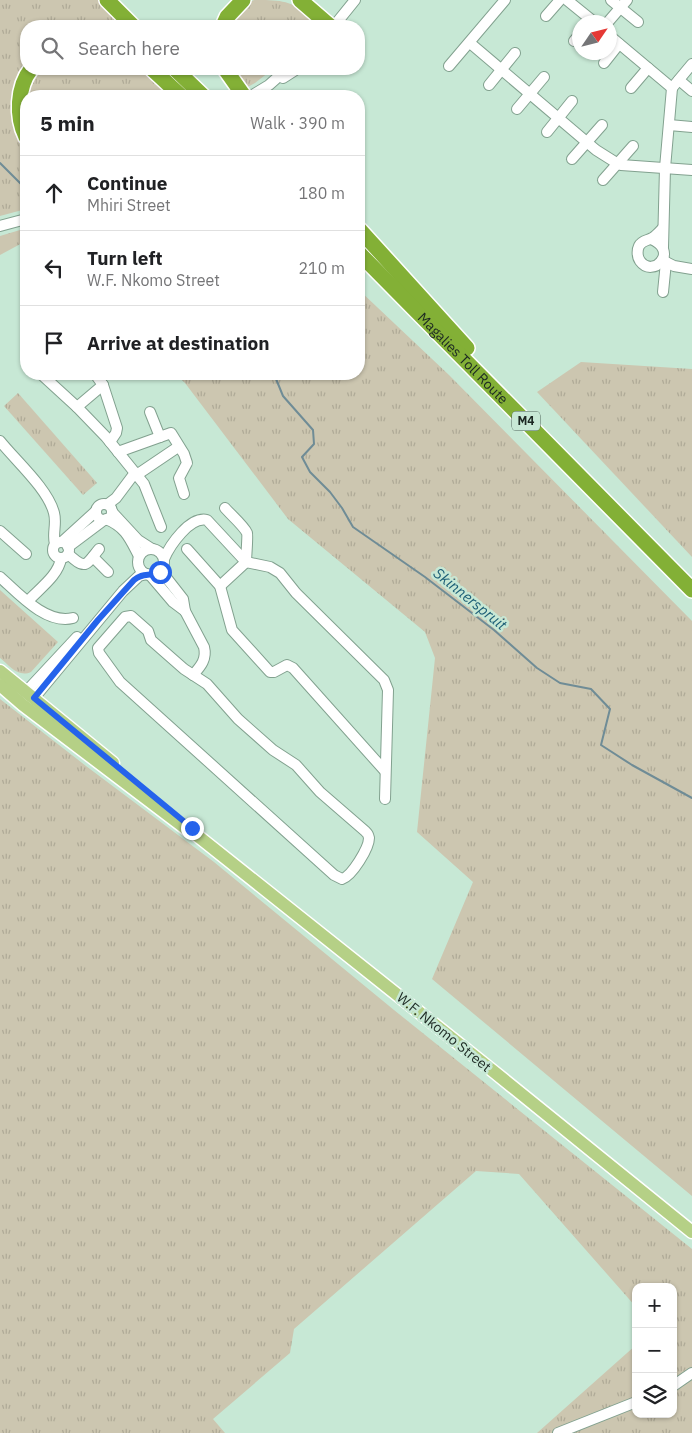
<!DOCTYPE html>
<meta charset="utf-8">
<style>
:root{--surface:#fff;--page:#f6f6f6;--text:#202124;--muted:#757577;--line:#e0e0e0}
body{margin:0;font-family:"IBM Plex Sans",sans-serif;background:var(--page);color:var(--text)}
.controls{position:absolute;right:15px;bottom:15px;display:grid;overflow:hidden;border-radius:10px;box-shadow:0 1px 4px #0004}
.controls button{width:45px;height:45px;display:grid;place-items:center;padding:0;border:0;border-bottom:1px solid var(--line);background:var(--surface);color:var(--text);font:25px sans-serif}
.compass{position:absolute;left:572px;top:15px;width:45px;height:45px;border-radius:50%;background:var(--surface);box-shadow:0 1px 4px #0004;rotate:55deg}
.stop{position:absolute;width:15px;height:15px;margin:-11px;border:4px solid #2563eb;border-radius:50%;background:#fff}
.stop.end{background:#2563eb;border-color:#fff;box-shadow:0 1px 5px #0008}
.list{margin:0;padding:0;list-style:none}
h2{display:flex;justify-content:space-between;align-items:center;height:65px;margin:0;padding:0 20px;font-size:21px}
h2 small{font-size:16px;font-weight:400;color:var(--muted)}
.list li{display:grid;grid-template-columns:32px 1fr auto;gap:15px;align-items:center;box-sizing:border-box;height:75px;padding:0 20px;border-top:1px solid var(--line)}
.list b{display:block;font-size:19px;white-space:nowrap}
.list p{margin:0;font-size:16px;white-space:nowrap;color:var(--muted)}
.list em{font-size:16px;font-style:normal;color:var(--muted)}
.icon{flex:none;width:28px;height:28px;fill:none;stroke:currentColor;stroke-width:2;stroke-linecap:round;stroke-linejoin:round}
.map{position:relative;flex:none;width:692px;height:1433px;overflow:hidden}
.search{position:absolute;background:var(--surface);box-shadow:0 1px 4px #0004;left:20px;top:20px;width:345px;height:55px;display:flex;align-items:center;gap:12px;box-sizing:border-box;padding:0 18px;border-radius:20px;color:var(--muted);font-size:19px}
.panel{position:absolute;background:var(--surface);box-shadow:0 1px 4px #0004;left:20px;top:90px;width:345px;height:290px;border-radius:20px}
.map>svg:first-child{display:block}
.grass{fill:url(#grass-tufts)}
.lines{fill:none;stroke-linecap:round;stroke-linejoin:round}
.stream{stroke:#6f8c96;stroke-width:2}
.minor-casing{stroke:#82a18f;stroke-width:12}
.major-casing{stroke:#fff;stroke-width:15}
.highway-casing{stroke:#fff;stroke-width:18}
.minor{stroke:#fff;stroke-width:10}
.major{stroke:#b5d086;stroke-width:12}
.highway{stroke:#83b036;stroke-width:15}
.route{stroke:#2563eb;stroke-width:6}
.labels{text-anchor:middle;stroke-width:5;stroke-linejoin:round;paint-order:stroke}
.shield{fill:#c7e8d5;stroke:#4f6258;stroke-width:1}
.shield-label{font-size:12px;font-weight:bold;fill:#1c2822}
.street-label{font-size:14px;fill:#1c2822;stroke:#c7e8d5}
.water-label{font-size:15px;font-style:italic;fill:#1c5e76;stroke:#c7e8d5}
</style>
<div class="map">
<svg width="692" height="1433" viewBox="0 0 692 1433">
<defs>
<pattern id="grass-tufts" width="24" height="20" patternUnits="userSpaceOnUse" patternTransform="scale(1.25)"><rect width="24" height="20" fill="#ccc6b0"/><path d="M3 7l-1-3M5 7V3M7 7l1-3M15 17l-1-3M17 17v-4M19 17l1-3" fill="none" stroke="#afaa97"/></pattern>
</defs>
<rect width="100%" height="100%" fill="#c7e8d5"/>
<!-- grass -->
<g class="grass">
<path d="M0 0H98L124 26H26V66L20 138 26 150V209L0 216Z"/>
<path d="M254 0C277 0 290 0 306 13 311 17 313 20 314 26H230C235 15 244 5 254 0Z"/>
<path d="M39 69H143L172 96H27L29 86Z"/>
<path d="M231 69H273L255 83 244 89Z"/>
<path d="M20 230 26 241 0 255V236Z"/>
<path d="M359 290 449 375 692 621V1196L432 979 473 882 417 832 435 658 425 632 288 519 185 383 176 374H359Z"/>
<path d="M581 362 692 369V557L537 392Z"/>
<path d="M18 393 97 483 83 495 4 406Z"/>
<path d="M0 590 58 642 31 672C18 678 9 665 0 658Z"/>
<path d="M0 699 86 766 214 862 394 1010 692 1249V1433H537L636 1345V1414H673V1287H636V1307L519 1174 476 1171 294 1329 290 1353 213 1419 225 1433H0Z"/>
</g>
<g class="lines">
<!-- stream -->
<g class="stream">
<path d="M0 163 26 189"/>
<path d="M274 374 283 396 313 430 314 444 302 457 310 472 330 492 342 508 353 527 425 577 494 630 537 668 560 683 591 689 610 709 601 745 632 765 692 798"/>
</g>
<!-- minor casing -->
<g class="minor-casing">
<g id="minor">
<path d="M567 0 594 22"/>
<path d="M611 0 638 22"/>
<path d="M546 16 560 0"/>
<path d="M608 22 627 0"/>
<path d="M334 26 355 0"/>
<path d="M610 36 672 88"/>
<path d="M574 41 580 34"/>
<path d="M470 43 596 150 615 162 621 165 692 170"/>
<path d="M604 63 619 44"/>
<path d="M449 66 505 0"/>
<path d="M283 78 297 69"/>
<path d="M679 80 692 91"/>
<path d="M489 85 515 53"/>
<path d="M631 88 648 68"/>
<path d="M672 88 692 64"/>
<path d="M251 96 269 85 287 69"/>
<path d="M517 109 544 77"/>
<path d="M669 125 692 127"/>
<path d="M547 132 572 101"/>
<path d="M572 159 602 125"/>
<path d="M603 180 633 146"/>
<path d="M0 226 26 219"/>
<path d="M651 239C680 251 653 279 640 261 637 257 637 250 639 246 642 240 647 241 652 238 656 236 660 231 663 228"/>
<path d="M663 247 665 168 672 88"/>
<path d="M662 260 674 266 692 269"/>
<path d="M663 292 666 262"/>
<path d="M41 374 77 407 106 437 144 484 161 527"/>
<path d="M95 374 103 385 117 428 116 433 110 442"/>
<path d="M77 407 103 385"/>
<path d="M150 412 160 437"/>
<path d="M0 441C16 461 48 489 54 513 57 524 52 534 55 544"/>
<path d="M118 452 171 433 184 454 187 463 179 478 184 494"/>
<circle cx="104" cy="512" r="8"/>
<path d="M108 504 116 498 134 474 141 472 178 447"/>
<path d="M112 512 138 540 152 549"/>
<path d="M106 519C126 527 130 539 139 556"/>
<path d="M0 531 26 554"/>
<path d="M62 542 96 511"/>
<circle cx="61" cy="550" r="8"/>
<path d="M68 547 104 520"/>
<circle cx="151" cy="562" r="13"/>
<path d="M187 549 220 586 232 630 270 672H274L287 665 293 668 385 771"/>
<path d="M68 554C86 570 85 566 99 549"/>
<path d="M93 557 108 572"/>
<path d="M164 559C170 545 190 516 207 520L246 562 270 567 280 573 296 593 384 680 388 690 385 799"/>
<path d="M163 566 165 576 183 599 185 611 204 647C207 659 201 666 193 675"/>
<path d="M150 575 173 602 185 611"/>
<path d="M0 577C18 593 46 625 73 618"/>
<path d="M220 586 246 562C246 557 248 536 247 533 244 526 230 514 225 508"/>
<path d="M28 601C39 589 59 575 61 558"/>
<path d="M131 616 148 631 151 640 184 669 207 684 238 719 273 750 296 765 320 792 365 831C368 834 368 834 369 838 369 848 352 876 342 879L334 875 120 682 99 653 98 648 125 617Z"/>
<path d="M22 696 77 637"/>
<path d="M30 703 123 591 139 576 147 574"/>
<path d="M673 1386 692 1373"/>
<path d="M558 1433 636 1402"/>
</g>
</g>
<!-- major casing -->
<g class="major-casing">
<g id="major">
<path d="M0 671 113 763"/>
<path d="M0 685 23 705 189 831 194 833 493 1071 692 1232"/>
</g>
</g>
<!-- highway casing -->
<g class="highway-casing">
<g id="highway">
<path d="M107 0 133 26"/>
<path d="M300 0 330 26"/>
<path d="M223 26 227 17 243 0"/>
<path d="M152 69 181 96"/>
<path d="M175 69 203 96"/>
<path d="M225 69 244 96"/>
<path d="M26 137C16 117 17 87 31 69"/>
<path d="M359 229 467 348"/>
<path id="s1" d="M359 253 692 590"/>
</g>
</g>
<!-- minor -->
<use href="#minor" class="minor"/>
<!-- major -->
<use href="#major" class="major"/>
<!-- highway -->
<use href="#highway" class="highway"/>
</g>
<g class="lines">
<!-- route -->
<path class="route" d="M160 572C149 577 143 572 134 580L98 620 34 698 192 828"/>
</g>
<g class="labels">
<!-- shield labels -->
<rect class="shield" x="512" y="411.5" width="28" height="19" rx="4"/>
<g class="shield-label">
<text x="526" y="425">M4</text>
</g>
<!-- street labels -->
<g class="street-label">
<text dy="5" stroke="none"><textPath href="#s1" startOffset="148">Magalies Toll Route</textPath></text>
<text transform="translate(444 1032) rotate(39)" y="5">W.F. Nkomo Street</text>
</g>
<!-- water labels -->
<g class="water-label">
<text transform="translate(470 599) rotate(39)" y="5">Skinnerspruit</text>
</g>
</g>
</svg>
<div class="controls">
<button>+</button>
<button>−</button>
<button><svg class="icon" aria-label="layers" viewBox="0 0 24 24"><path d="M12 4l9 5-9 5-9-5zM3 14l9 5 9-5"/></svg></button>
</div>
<svg class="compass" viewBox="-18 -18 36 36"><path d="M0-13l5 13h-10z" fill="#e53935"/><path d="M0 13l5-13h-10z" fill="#757577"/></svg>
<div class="stop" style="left:160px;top:572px"></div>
<div class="stop end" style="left:192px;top:828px"></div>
<div class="search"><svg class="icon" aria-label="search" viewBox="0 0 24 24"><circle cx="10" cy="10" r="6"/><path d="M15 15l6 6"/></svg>Search here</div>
<section class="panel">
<h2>5 min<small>Walk · 390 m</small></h2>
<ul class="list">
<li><svg class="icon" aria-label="ahead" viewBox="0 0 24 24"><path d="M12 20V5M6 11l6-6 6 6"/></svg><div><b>Continue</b><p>Mhiri Street</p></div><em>180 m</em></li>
<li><svg class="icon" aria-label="left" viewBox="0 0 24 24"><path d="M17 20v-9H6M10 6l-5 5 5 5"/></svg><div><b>Turn left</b><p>W.F. Nkomo Street</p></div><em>210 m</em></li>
<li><svg class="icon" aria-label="arrive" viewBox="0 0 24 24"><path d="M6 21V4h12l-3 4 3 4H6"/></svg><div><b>Arrive at destination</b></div></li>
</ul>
</section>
</div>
